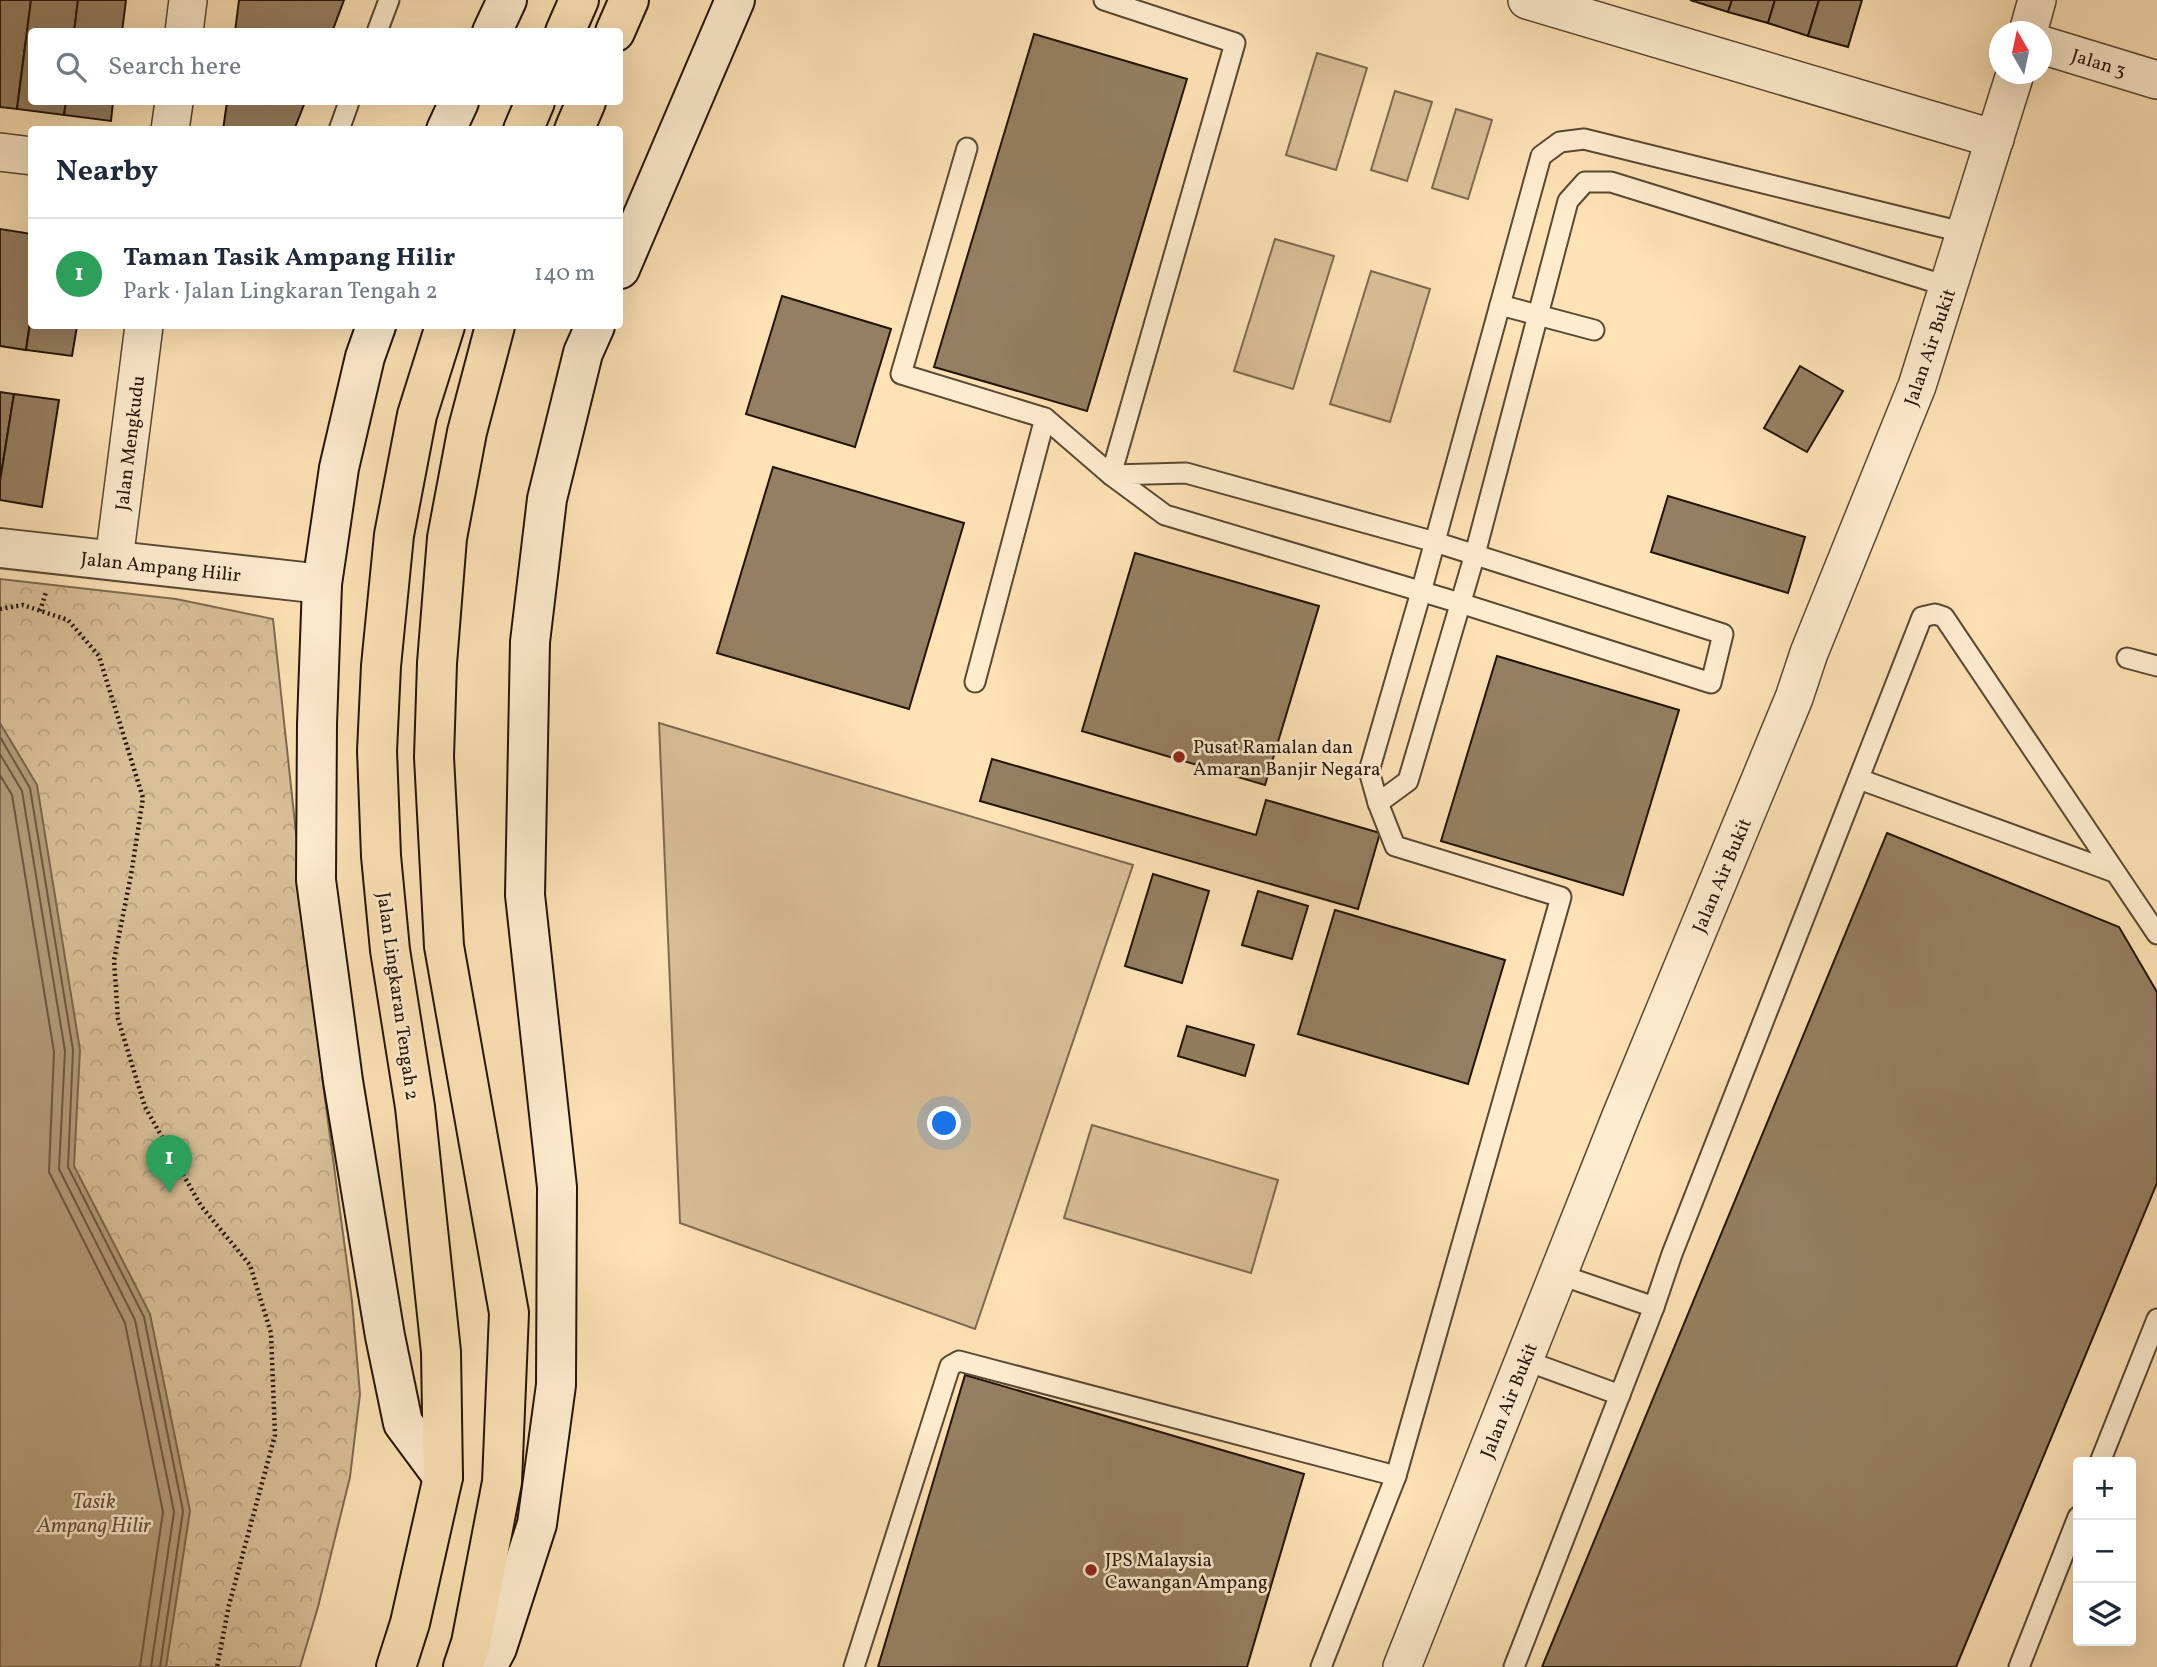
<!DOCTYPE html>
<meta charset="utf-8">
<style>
:root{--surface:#fff;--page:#f2f2f3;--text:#1f2937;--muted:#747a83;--line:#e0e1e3;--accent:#8f2418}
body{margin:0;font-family:Vollkorn,serif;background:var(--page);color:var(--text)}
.controls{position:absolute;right:21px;bottom:21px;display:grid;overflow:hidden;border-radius:7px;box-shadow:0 7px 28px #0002}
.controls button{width:63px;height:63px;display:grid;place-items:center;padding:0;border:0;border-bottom:2px solid var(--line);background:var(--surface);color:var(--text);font:35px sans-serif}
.compass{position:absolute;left:1989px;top:21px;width:63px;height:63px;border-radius:50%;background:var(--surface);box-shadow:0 7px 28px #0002;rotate:351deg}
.you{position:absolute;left:945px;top:1124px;width:24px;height:24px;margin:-18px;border:5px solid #fff;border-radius:50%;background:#1a73e8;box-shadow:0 0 0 10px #1a73e833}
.badge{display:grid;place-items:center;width:46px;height:46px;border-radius:50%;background:var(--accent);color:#fff;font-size:23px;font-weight:700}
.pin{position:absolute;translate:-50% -58px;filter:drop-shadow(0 2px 4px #0008)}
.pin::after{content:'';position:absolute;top:37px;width:24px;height:21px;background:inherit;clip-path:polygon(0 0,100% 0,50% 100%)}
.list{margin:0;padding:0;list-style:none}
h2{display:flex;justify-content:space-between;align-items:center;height:91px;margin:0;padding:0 28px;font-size:30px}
h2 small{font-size:23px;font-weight:400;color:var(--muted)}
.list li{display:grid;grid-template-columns:46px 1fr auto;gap:21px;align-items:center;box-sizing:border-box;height:112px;padding:0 28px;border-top:2px solid var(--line)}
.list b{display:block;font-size:26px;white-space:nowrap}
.list p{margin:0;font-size:23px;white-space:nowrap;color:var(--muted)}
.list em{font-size:23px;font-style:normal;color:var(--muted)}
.icon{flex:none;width:38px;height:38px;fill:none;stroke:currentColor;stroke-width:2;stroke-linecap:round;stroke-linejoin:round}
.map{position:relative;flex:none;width:2157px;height:1667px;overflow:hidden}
.search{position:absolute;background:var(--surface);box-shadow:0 7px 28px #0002;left:28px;top:28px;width:595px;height:77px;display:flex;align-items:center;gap:18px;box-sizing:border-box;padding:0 24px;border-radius:7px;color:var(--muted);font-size:26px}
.panel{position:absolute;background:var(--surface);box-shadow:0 7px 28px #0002;left:28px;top:126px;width:595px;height:203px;border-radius:7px}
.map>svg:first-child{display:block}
.grass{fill:#d8bf98;stroke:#7e6a50;stroke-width:2}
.park{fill:url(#park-crowns);stroke:#7e6a50;stroke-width:2}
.water{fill:#b39c7a;stroke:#7a664c;stroke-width:2}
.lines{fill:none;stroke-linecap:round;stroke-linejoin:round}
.shore{stroke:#6c5841;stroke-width:2}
.building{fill:#957f62;stroke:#241408;stroke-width:2}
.service-casing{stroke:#5a4833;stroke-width:23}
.minor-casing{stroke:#5a4833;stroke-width:40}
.tertiary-casing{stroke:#5a4833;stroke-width:42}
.secondary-casing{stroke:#241408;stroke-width:42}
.trunk-casing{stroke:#241408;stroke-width:42}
.path{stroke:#241408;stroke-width:4.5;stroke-dasharray:2 3.5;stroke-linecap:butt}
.service{stroke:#feeccf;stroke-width:19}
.minor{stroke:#feeccf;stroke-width:37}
.tertiary{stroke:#feeccf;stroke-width:38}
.secondary{stroke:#feeccf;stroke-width:38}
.trunk{stroke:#fde2b5;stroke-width:38}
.poi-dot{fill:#8f2418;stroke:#feeccf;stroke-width:2.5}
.labels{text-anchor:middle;stroke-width:5;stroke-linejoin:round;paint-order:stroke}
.street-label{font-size:19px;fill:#241408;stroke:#feeccf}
.poi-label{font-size:19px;fill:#241408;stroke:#feeccf;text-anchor:start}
.water-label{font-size:21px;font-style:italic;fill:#64513b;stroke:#feeccf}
</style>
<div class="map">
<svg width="2157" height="1667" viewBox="0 0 2157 1667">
<defs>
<pattern id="park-crowns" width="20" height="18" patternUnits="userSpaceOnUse" patternTransform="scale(1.75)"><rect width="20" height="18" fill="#d8bf98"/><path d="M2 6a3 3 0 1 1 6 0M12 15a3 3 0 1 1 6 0" fill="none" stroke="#b9a382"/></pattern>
</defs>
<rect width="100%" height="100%" fill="#fde2b5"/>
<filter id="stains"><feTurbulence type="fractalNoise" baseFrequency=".00286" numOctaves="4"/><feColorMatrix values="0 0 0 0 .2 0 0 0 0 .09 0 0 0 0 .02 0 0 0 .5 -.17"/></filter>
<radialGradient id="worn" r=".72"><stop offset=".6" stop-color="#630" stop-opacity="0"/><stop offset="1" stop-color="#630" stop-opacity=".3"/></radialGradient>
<!-- grass -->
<g class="grass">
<path d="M1317 53 1367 68 1336 170 1286 155Z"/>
<path d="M1395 91 1432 102 1407 181 1371 170Z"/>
<path d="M1456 109 1492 120 1468 199 1432 188Z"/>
<path d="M1275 239 1334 256 1293 389 1234 371Z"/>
<path d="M1371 271 1430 289 1390 422 1330 404Z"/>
<path d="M659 723 1133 865 975 1329 680 1223Z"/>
<path d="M1092 1125 1278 1180 1251 1273 1064 1218Z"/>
</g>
<!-- park -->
<path class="park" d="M0 579 176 599 273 619 323 1084 352 1301 360 1394 350 1477 318 1607 300 1667H0Z"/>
<!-- water -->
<path class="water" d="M0 723 37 785 80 1050 74 1166 150 1314 190 1511 166 1667H0Z"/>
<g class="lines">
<!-- shore -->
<g class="shore">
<path d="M0 737 30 788 73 1050 68 1167 144 1317 183 1511 160 1667"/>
<path d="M0 754 22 791 65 1051 59 1169 135 1320 174 1512 151 1667"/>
<path d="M0 775 12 795 54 1052 49 1172 125 1323 163 1512 140 1667"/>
</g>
</g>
<!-- building -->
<g class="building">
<path d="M0 0H31L17 109 0 107Z"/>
<path d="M31 0H78L74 32H32V102H66L64 115 17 109Z"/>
<path d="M78 0H126L122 32H74Z"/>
<path d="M239 0H344L332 32H235Z"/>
<path d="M1690 0H1732L1728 12Z"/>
<path d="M1732 0H1775L1768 23 1728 12Z"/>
<path d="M1775 0H1819L1808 36 1768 23Z"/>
<path d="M1819 0H1862L1848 47 1808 36Z"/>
<path d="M1034 34 1187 79 1087 411 934 367Z"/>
<path d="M66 102H113L111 121 64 115Z"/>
<path d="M227 102H305L294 130H223Z"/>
<path d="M0 229 32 234V310L26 350 0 346Z"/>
<path d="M782 296 891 329 855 447 746 414Z"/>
<path d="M32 310V326H77L72 356 26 350Z"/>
<path d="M1800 366 1843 391 1807 452 1764 428Z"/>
<path d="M0 392 14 394 0 481Z"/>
<path d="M14 394 59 400 42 507 0 500V481Z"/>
<path d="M773 467 964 523 909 709 717 653Z"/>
<path d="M1668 496 1805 537 1788 593 1651 552Z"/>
<path d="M1135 553 1319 606 1265 785 1082 731Z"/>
<path d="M1497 656 1679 710 1623 895 1441 841Z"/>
<path d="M992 759 1256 835 1266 800 1380 833 1358 909 980 801Z"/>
<path d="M1887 833 2119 927 2157 992V1183L1956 1667H1542Z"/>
<path d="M1153 874 1209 891 1182 983 1125 966Z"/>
<path d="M1258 891 1308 906 1292 959 1242 945Z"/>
<path d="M1335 910 1505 960 1468 1084 1298 1034Z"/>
<path d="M1187 1026 1254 1045 1245 1076 1178 1056Z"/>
<path d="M965 1375 1304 1474 1247 1667H878Z"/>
</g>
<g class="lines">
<!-- service casing -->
<g class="service-casing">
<g id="service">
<path d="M1104 0 1235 43 1111 475"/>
<path d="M377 32 389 0"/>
<path d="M339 130 349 102"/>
<path d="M967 148 901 374 1045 418 1111 475 1165 515 1460 603 1711 683 1723 634 1435 542 1186 473 1111 475"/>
<path d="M1950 287 1611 182H1585L1568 201 1475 554 1408 781 1378 803 1369 771 1421 592 1541 156 1560 142 1584 139 1966 233"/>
<path d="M1500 305 1594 330"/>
<path d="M2127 658 2157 666"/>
<path d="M975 682 1045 418"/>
<path d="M1859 779 2114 872"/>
<path d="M1558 1274 1654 1307"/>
<path d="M1524 1360 1620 1395"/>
<path d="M2100 1462 2157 1319"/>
<path d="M854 1667 950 1366 959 1361 1396 1476"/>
<path d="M1321 1667 1396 1476 1561 897 1395 846 1378 803"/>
<path d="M1514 1667 1654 1307 1672 1254 1922 617 1935 614 1944 617 2157 934"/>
<path d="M2019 1667 2078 1517"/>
</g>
</g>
<!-- minor casing -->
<g class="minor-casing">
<g id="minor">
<path d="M1527 0 1995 139"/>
<path d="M184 32 188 0"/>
<path d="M2028 32 2037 0"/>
<path d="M2042 45 2157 80"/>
<path d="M170 130 174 102"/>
<path d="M0 152 32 156"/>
<path d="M114 560 144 326"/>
<path d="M1402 1667 1621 1116 1794 698 1809 653 1917 386 2015 74"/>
</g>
</g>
<!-- tertiary casing -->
<g class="tertiary-casing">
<path id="tertiary" d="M0 548 322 584"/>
</g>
<!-- secondary casing -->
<g class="secondary-casing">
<g id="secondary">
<path d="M492 32 507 0"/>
<path d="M446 130 459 102"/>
<path d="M620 269 735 0"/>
<path d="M376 326 365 357 339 468 322 584 317 724 316 880 343 1081 385 1336 403 1423 443 1477"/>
<path d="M487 1667 497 1648 537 1524 556 1385 557 1187 525 895 530 642 547 499 583 353 595 326"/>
</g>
</g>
<!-- trunk casing -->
<g class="trunk-casing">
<g id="trunk">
<path d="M565 32 579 0"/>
<path d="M615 32 629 0"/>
<path d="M523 130 535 102"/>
<path d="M574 130 586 102"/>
<path d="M396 1667 410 1623 443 1477 441 1352 415 1107 390 950 381 856 377 751 381 666 394 535 417 415 445 326"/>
<path d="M463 1667 471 1643 502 1482 509 1313 444 946 434 757 437 663 447 538 467 432 495 326"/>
</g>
</g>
<!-- path -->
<g class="path">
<path d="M0 609 23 605 68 620 99 656 143 798 131 875 114 960 118 1019 145 1107 201 1206 250 1265 271 1333 275 1435 229 1605 217 1667"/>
<path d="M40 611 46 592"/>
</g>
<!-- service -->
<use href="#service" class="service"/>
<!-- minor -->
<use href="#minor" class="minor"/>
<!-- tertiary -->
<use href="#tertiary" class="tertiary"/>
<!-- secondary -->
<use href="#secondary" class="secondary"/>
<!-- trunk -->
<use href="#trunk" class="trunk"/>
</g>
<!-- markers -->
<g class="poi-dot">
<circle cx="1179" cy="757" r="7"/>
<circle cx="1091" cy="1570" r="7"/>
</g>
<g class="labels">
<!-- street labels -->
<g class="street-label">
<text transform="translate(2099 62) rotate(17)" y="7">Jalan 3</text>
<text transform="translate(1929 347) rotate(-71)" y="7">Jalan Air Bukit</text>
<text transform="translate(129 443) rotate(-83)" y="7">Jalan Mengkudu</text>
<text transform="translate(161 566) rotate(6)" y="7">Jalan Ampang Hilir</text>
<text transform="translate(1721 875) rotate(-67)" y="7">Jalan Air Bukit</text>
<text transform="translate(399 996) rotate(82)" y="7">Jalan Lingkaran Tengah 2</text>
<text transform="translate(1508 1400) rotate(-68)" y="7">Jalan Air Bukit</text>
</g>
<!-- poi labels -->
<g class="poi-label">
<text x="1193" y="753">Pusat Ramalan dan<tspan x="1193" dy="22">Amaran Banjir Negara</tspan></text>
<text x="1105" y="1566">JPS Malaysia<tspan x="1105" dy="22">Cawangan Ampang</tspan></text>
</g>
<!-- water labels -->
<g class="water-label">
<text x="94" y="1508">Tasik<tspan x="94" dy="24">Ampang Hilir</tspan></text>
</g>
</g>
<rect width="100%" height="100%" filter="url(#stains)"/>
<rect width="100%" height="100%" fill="url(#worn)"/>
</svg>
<div class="controls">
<button>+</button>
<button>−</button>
<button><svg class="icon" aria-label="layers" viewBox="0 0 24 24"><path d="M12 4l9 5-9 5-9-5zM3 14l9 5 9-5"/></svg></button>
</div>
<svg class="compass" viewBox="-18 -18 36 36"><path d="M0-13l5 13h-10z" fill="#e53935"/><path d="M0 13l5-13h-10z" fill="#747a83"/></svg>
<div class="you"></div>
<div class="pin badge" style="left:169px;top:1193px;background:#2e9e5b">1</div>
<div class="search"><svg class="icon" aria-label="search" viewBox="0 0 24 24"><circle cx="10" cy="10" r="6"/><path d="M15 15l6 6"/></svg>Search here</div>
<section class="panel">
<h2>Nearby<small></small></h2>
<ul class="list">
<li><span class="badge" style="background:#2e9e5b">1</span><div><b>Taman Tasik Ampang Hilir</b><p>Park · Jalan Lingkaran Tengah 2</p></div><em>140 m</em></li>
</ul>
</section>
</div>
